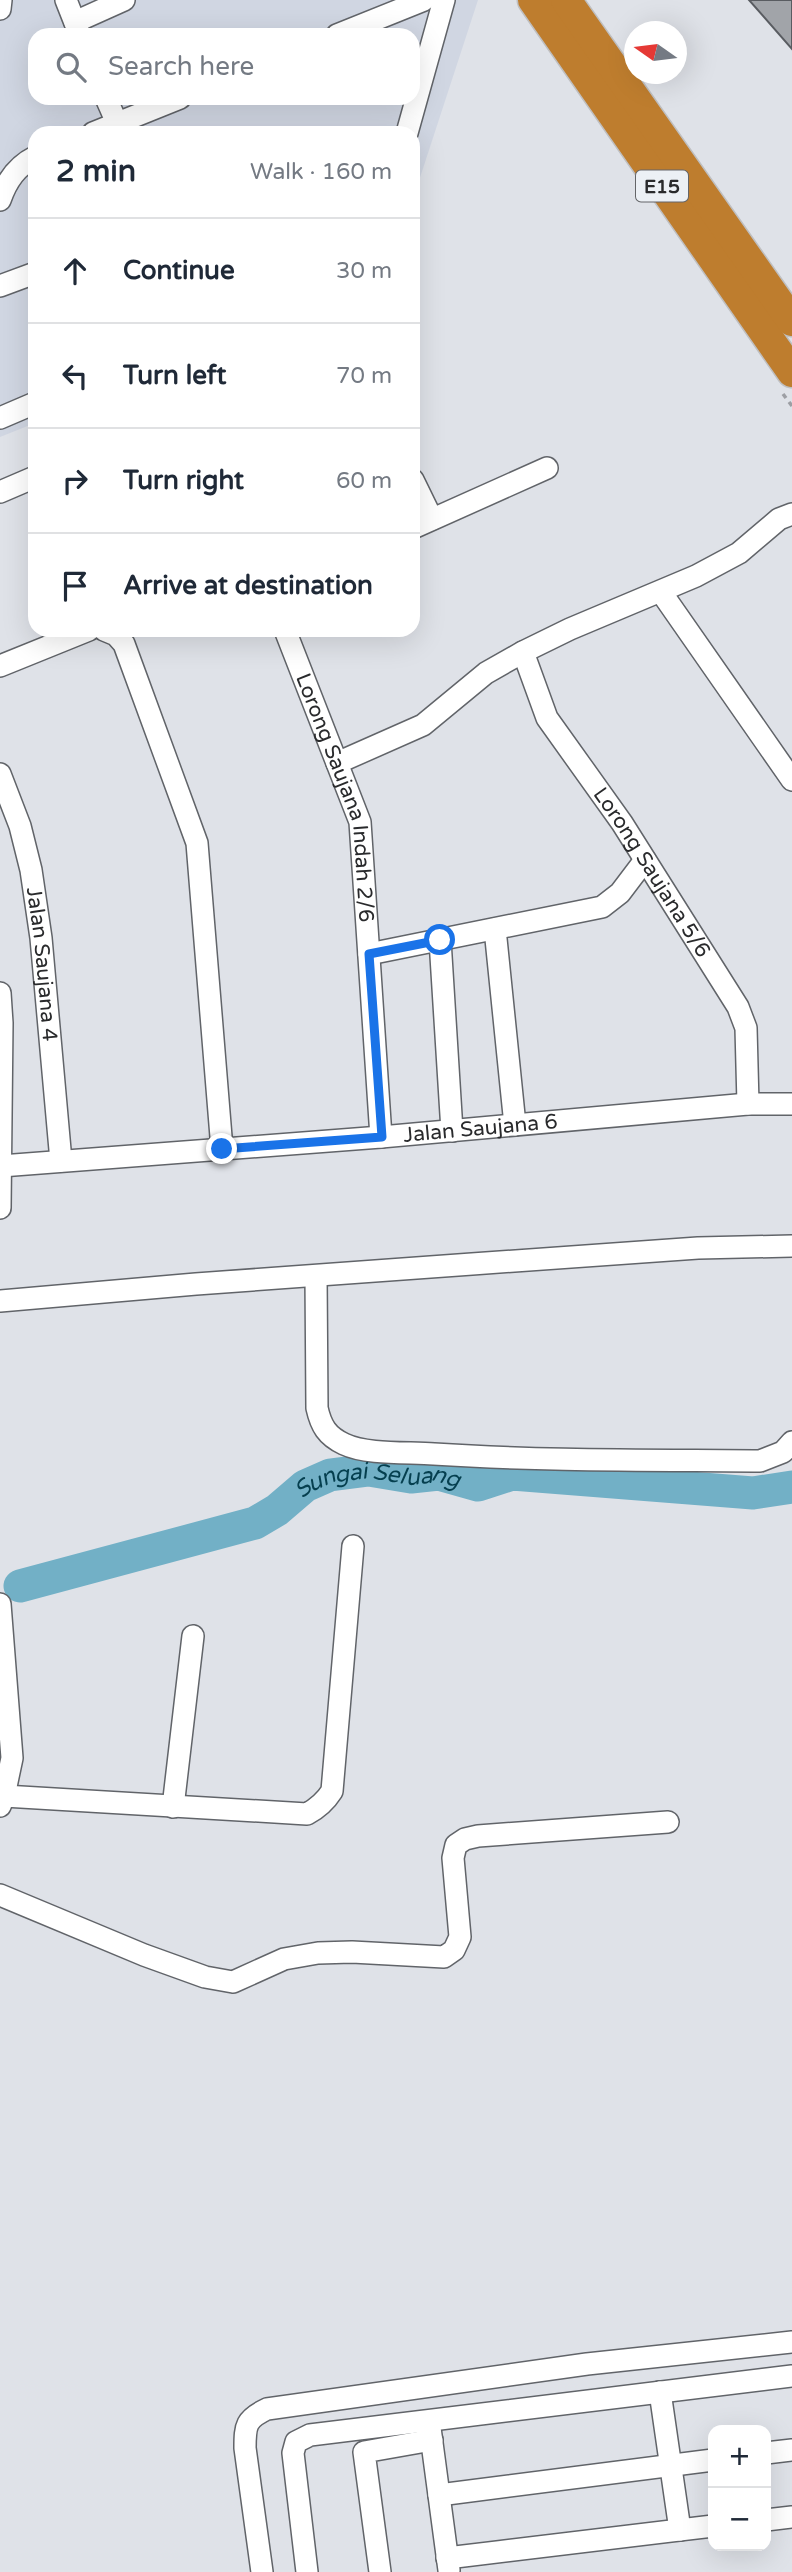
<!DOCTYPE html>
<meta charset="utf-8">
<style>
:root{--surface:#fff;--page:#f2f2f3;--text:#1f2937;--muted:#747a83;--line:#e0e1e3}
body{margin:0;font-family:"Varela Round",sans-serif;background:var(--page);color:var(--text)}
.controls{position:absolute;right:21px;bottom:21px;display:grid;overflow:hidden;border-radius:14px;box-shadow:0 7px 28px #0002}
.controls button{width:63px;height:63px;display:grid;place-items:center;padding:0;border:0;border-bottom:2px solid var(--line);background:var(--surface);color:var(--text);font:35px sans-serif}
.compass{position:absolute;left:624px;top:21px;width:63px;height:63px;border-radius:50%;background:var(--surface);box-shadow:0 7px 28px #0002;rotate:284deg}
.stop{position:absolute;width:21px;height:21px;margin:-16px;border:5px solid #1a73e8;border-radius:50%;background:#fff}
.stop.end{background:#1a73e8;border-color:#fff;box-shadow:0 2px 7px #0008}
.list{margin:0;padding:0;list-style:none}
h2{display:flex;justify-content:space-between;align-items:center;height:91px;margin:0;padding:0 28px;font-size:30px}
h2 small{font-size:23px;font-weight:400;color:var(--muted)}
.list li{display:grid;grid-template-columns:46px 1fr auto;gap:21px;align-items:center;box-sizing:border-box;height:105px;padding:0 28px;border-top:2px solid var(--line)}
.list b{display:block;font-size:26px;white-space:nowrap}
.list em{font-size:23px;font-style:normal;color:var(--muted)}
.icon{flex:none;width:38px;height:38px;fill:none;stroke:currentColor;stroke-width:2;stroke-linecap:round;stroke-linejoin:round}
.map{position:relative;flex:none;width:792px;height:2572px;overflow:hidden}
.search{position:absolute;background:var(--surface);box-shadow:0 7px 28px #0002;left:28px;top:28px;width:392px;height:77px;display:flex;align-items:center;gap:18px;box-sizing:border-box;padding:0 24px;border-radius:21px;color:var(--muted);font-size:26px}
.panel{position:absolute;background:var(--surface);box-shadow:0 7px 28px #0002;left:28px;top:126px;width:392px;height:511px;border-radius:21px}
.map>svg:first-child{display:block}
.built{fill:#d0d6e2;fill-rule:evenodd}
.lines{fill:none;stroke-linecap:round;stroke-linejoin:round}
.river{stroke:#72b0c6;stroke-width:33}
.building{fill:#a1a4a9;stroke:#595c61;stroke-width:2}
.minor-casing{stroke:#616469;stroke-width:24}
.highway-casing{stroke:#bfbfc0;stroke-width:33}
.path{stroke:#9d9fa4;stroke-width:3.5;stroke-dasharray:5 5;stroke-linecap:butt}
.minor{stroke:#fff;stroke-width:21}
.highway{stroke:#be7d2e;stroke-width:30}
.route{stroke:#1a73e8;stroke-width:9}
.labels{text-anchor:middle;stroke-width:5;stroke-linejoin:round;paint-order:stroke}
.shield{fill:#ecf0f5;stroke:#646568;stroke-width:2}
.shield-label{font-size:19px;font-weight:bold;fill:#292a2c}
.street-label{font-size:21px;fill:#292a2c;stroke:#ecf0f5}
.water-label{font-size:23px;font-style:italic;fill:#053f4f;stroke:#ecf0f5}
</style>
<div class="map">
<svg width="792" height="2572" viewBox="0 0 792 2572">
<rect width="100%" height="100%" fill="#dfe2e8"/>
<!-- built -->
<path class="built" d="M0 0H478L413 199V133H35V423L0 437ZM35 35H413V98H35Z"/>
<g class="lines">
<!-- river -->
<path class="river" id="s1" d="M20 1586 255 1523 277 1510 305 1486 330 1475 369 1470 411 1477 439 1474 478 1485 512 1474 753 1493 792 1487"/>
</g>
<!-- building -->
<path class="building" d="M749 0H792V49Z"/>
<g class="lines">
<!-- minor casing -->
<g class="minor-casing">
<g id="minor">
<path d="M66 0 79 33"/>
<path d="M0 9 1 0"/>
<path d="M75 22 124 0"/>
<path d="M337 35 424 0"/>
<path d="M106 98 117 123"/>
<path d="M93 133 180 98"/>
<path d="M407 133 444 0"/>
<path d="M0 200C7 180 17 166 35 157"/>
<path d="M0 286 35 273"/>
<path d="M0 418 35 403"/>
<path d="M413 480 432 519"/>
<path d="M0 492 35 477"/>
<path d="M413 528 547 468"/>
<path d="M661 592 792 780"/>
<path d="M104 630 116 635 124 644 197 843 222 1149"/>
<path id="s2" d="M285 630 360 822 381 1137"/>
<path id="s3" d="M523 652 547 718 622 823 738 1007 746 1028 748 1104"/>
<path d="M0 666 89 630"/>
<path d="M337 763 423 725 486 673 523 652 570 629 696 576 739 553 779 519 792 514"/>
<path id="s4" d="M0 774 20 826 31 870 41 938 61 1161"/>
<path d="M495 929 515 1125"/>
<path d="M440 940 452 1131"/>
<path d="M369 954 602 907 620 893 645 860"/>
<path d="M0 993 2 1023 0 1208"/>
<path id="s5" d="M1 1166 381 1137 748 1104H792"/>
<path d="M316 1276 317 1408C321 1426 327 1436 344 1444 367 1455 409 1452 434 1454 543 1461 651 1460 760 1461L783 1452 792 1442"/>
<path d="M0 1301 196 1284 472 1264 698 1248 792 1246"/>
<path d="M0 1604 12 1758 4 1796 0 1806"/>
<path d="M4 1796 307 1814C318 1808 325 1802 332 1791L353 1546"/>
<path d="M173 1807 193 1636"/>
<path d="M0 1895 144 1955 205 1977 233 1982 284 1959 318 1953 352 1952 444 1957 454 1950 460 1937 453 1858 456 1845 465 1839 478 1836 668 1822"/>
<path d="M660 2392 680 2530"/>
<path d="M430 2428 449 2570"/>
<path d="M766 2453 792 2450"/>
<path d="M439 2495 713 2460"/>
<path d="M766 2520 792 2517"/>
<path d="M447 2558 713 2526"/>
<path d="M262 2572 245 2448C245 2425 246 2419 267 2409L587 2364 792 2342"/>
<path d="M307 2572 293 2453 296 2442 310 2435 792 2376"/>
<path d="M380 2572 364 2452 432 2440"/>
</g>
</g>
<!-- highway casing -->
<g class="highway-casing">
<g id="highway">
<path d="M533 0 792 372"/>
<path d="M566 0 792 321"/>
</g>
</g>
<!-- path -->
<path class="path" d="M783 394 792 406"/>
<!-- minor -->
<use href="#minor" class="minor"/>
<!-- highway -->
<use href="#highway" class="highway"/>
</g>
<g class="lines">
<!-- route -->
<path class="route" d="M222 1149 382 1137 369 954 440 940"/>
</g>
<g class="labels">
<!-- shield labels -->
<rect class="shield" x="636" y="170.5" width="52" height="31" rx="5"/>
<g class="shield-label">
<text x="662" y="193">E15</text>
</g>
<!-- street labels -->
<g class="street-label">
<text dy="7" stroke="none"><textPath href="#s2" startOffset="177">Lorong Saujana Indah 2/6</textPath></text>
<text dy="7" stroke="none"><textPath href="#s3" startOffset="257">Lorong Saujana 5/6</textPath></text>
<text dy="7" stroke="none"><textPath href="#s4" startOffset="196">Jalan Saujana 4</textPath></text>
<text dy="7" stroke="none"><textPath href="#s5" startOffset="481">Jalan Saujana 6</textPath></text>
</g>
<!-- water labels -->
<g class="water-label">
<text dy="8" stroke="none"><textPath href="#s1" startOffset="380">Sungai Seluang</textPath></text>
</g>
</g>
</svg>
<div class="controls">
<button>+</button>
<button>−</button>
</div>
<svg class="compass" viewBox="-18 -18 36 36"><path d="M0-13l5 13h-10z" fill="#e53935"/><path d="M0 13l5-13h-10z" fill="#747a83"/></svg>
<div class="stop" style="left:440px;top:940px"></div>
<div class="stop end" style="left:222px;top:1149px"></div>
<div class="search"><svg class="icon" aria-label="search" viewBox="0 0 24 24"><circle cx="10" cy="10" r="6"/><path d="M15 15l6 6"/></svg>Search here</div>
<section class="panel">
<h2>2 min<small>Walk · 160 m</small></h2>
<ul class="list">
<li><svg class="icon" aria-label="ahead" viewBox="0 0 24 24"><path d="M12 20V5M6 11l6-6 6 6"/></svg><div><b>Continue</b></div><em>30 m</em></li>
<li><svg class="icon" aria-label="left" viewBox="0 0 24 24"><path d="M17 20v-9H6M10 6l-5 5 5 5"/></svg><div><b>Turn left</b></div><em>70 m</em></li>
<li><svg class="icon" aria-label="right" viewBox="0 0 24 24"><path d="M7 20v-9h11M14 6l5 5-5 5"/></svg><div><b>Turn right</b></div><em>60 m</em></li>
<li><svg class="icon" aria-label="arrive" viewBox="0 0 24 24"><path d="M6 21V4h12l-3 4 3 4H6"/></svg><div><b>Arrive at destination</b></div></li>
</ul>
</section>
</div>
